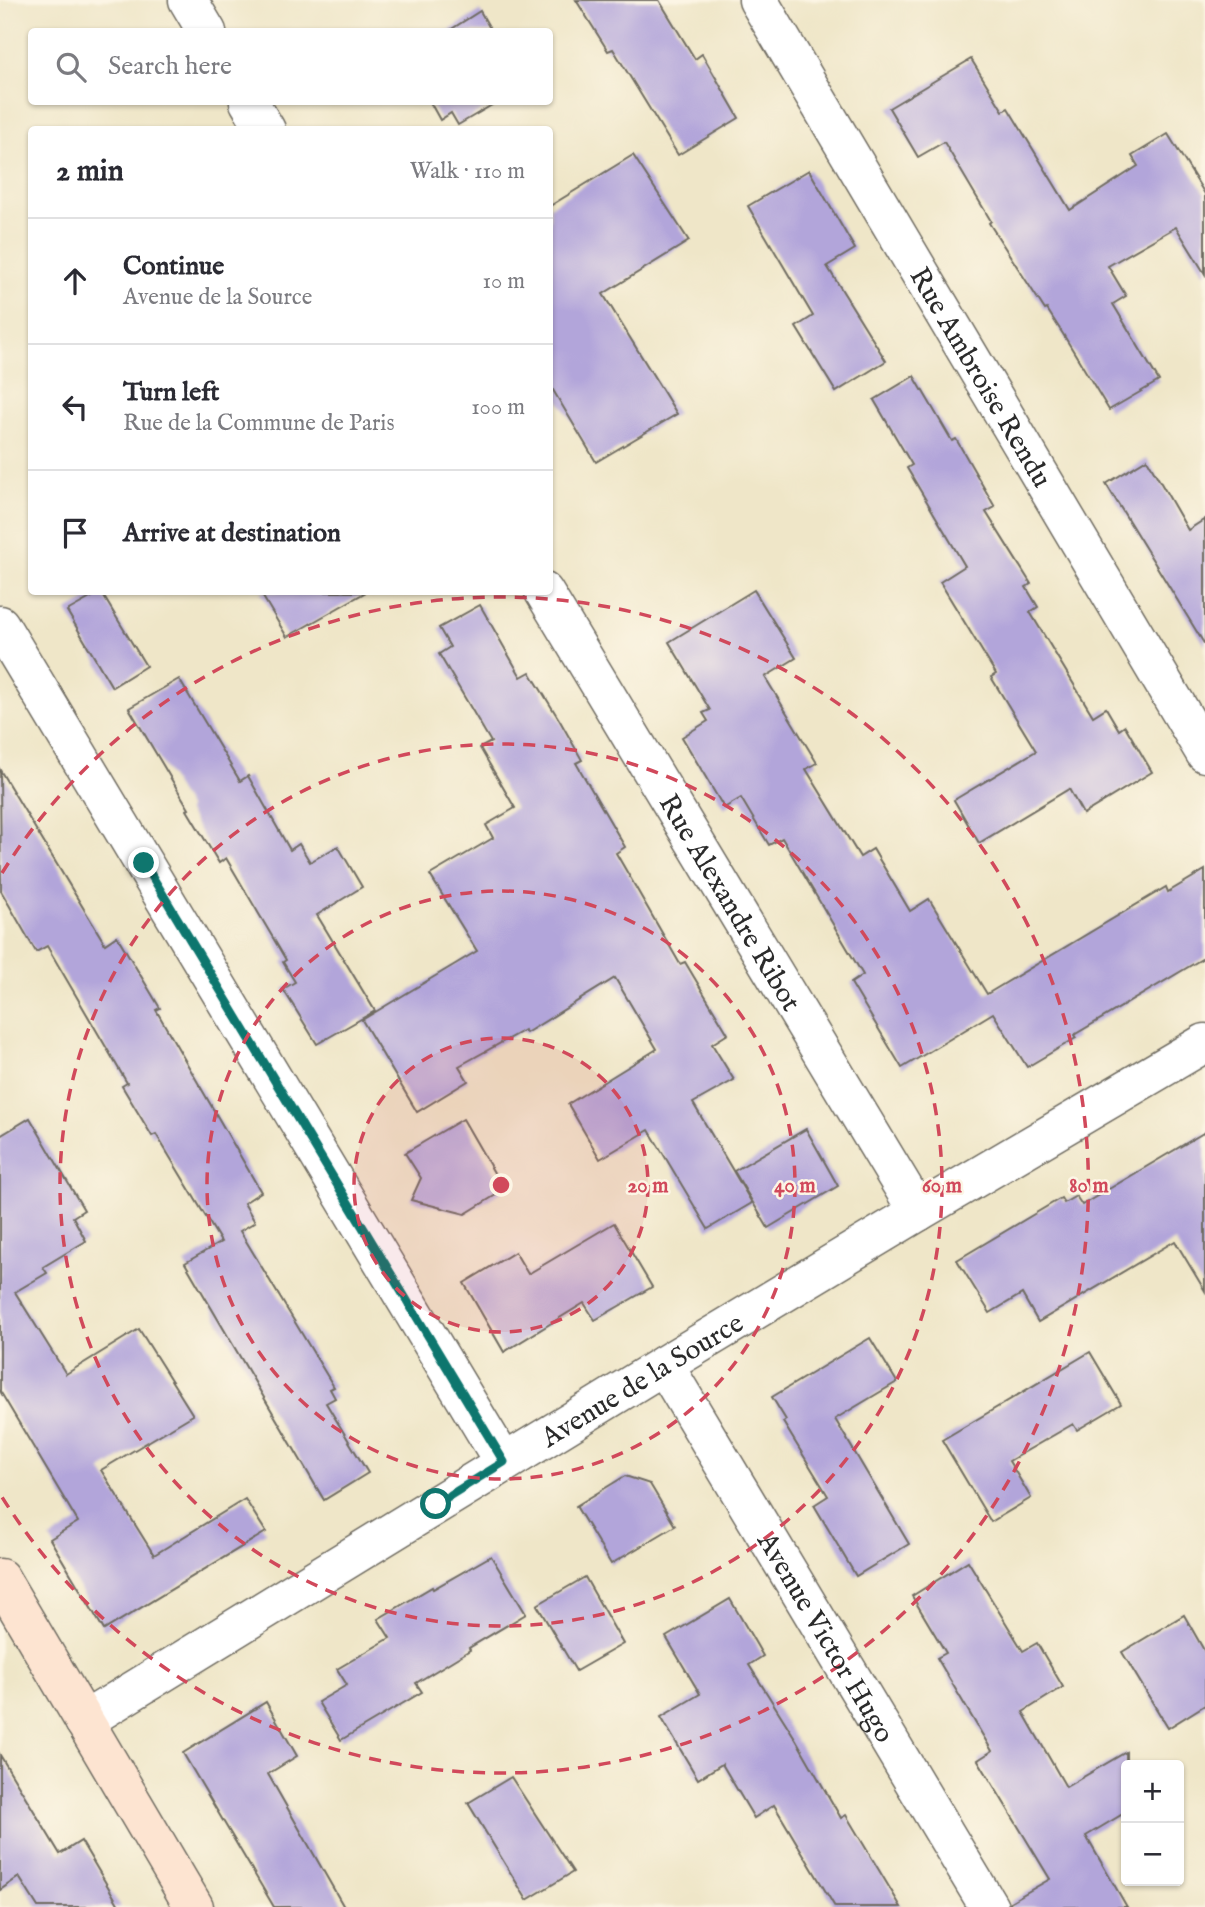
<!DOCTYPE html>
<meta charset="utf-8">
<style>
:root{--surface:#fff;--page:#f7f7f7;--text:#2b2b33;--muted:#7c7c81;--line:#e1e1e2}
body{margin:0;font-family:"IM FELL English",serif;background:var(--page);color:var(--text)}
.controls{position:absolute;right:21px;bottom:21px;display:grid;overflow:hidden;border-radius:7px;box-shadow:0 2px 5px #0004}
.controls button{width:63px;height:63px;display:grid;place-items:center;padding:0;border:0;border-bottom:2px solid var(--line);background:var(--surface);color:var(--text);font:35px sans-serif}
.stop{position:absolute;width:21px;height:21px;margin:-16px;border:5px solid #0f766e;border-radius:50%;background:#fff}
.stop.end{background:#0f766e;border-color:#fff;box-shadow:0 2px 7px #0008}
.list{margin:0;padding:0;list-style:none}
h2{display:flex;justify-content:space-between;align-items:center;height:91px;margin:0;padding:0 28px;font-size:30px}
h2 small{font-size:23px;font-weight:400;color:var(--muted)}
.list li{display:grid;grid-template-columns:46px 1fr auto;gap:21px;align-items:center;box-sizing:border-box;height:126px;padding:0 28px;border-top:2px solid var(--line)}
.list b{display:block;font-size:26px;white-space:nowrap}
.list p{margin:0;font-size:23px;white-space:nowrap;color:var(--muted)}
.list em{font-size:23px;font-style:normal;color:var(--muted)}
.icon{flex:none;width:38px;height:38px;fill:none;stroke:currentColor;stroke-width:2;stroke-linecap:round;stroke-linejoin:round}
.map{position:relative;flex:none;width:1205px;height:1907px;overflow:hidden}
.search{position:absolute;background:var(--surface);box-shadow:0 2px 5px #0004;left:28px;top:28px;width:525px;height:77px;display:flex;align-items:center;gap:18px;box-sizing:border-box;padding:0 24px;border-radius:7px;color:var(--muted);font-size:26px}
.panel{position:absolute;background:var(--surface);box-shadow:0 2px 5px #0004;left:28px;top:126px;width:525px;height:469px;border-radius:7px}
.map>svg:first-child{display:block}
.building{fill:#b2a5da}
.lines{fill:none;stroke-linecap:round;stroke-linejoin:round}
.street-casing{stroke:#706c62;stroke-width:41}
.secondary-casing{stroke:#706c62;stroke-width:41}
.street{stroke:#fff;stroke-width:38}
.secondary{stroke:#fde4d1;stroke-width:38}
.route{stroke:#0f766e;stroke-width:9}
.ring{fill:none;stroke:#d1495b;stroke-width:3.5;stroke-dasharray:12 9}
.labels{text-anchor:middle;stroke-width:5;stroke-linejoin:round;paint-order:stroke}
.street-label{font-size:28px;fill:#2b2b2b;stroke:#fcf5e5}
.centre{fill:#d1495b;stroke:#fcf5e5;stroke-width:3.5}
.ring-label{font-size:21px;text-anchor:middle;font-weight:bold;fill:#d1495b;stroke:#fcf5e5;stroke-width:5;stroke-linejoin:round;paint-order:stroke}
</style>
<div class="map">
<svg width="1205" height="1907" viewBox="0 0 1205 1907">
<rect width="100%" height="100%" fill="#fcf5e5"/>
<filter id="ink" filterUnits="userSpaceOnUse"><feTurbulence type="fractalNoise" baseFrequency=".0143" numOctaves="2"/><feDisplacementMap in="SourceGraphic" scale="14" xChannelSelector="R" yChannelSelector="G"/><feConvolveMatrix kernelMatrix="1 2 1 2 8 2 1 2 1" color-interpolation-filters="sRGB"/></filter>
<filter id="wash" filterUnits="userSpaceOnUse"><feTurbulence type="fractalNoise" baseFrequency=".00686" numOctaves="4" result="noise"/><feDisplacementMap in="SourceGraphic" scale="28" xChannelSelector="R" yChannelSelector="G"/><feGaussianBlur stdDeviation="1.57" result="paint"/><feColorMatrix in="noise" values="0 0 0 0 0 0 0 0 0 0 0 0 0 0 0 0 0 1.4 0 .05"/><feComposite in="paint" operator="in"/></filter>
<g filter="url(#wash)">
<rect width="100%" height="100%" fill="#efe6c8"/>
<g id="blocks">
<!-- building -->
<g class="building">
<path d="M576 0H659L695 59 702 54 739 118 678 155 613 49 608 51Z"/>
<path d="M480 11 492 32H447Z"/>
<path d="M971 59 1003 111 1008 108 1070 210 1138 166 1132 156 1168 134 1205 194V274L1176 227 1108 266 1126 296 1113 304 1159 381 1109 410 1063 334 1047 309 1045 310 989 223 991 221 944 142 918 157 889 108Z"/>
<path d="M430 102H497L458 125 451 113 440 120Z"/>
<path d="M633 155 689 241 603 294 677 414 596 462 550 385V206Z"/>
<path d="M809 170 855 249 827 266 886 361 836 392 796 327 813 316 748 206Z"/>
<path d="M914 376 952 441 956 439 995 507 986 512 1031 584 1026 587 1038 607 1030 612 1093 716 1106 708 1119 730 1125 726 1152 772 1083 814 1069 789 979 843 954 800 1036 751 991 677 996 674 940 582 965 566 907 468 912 465 874 400Z"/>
<path d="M1147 459 1188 530 1205 519V645L1106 484Z"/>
<path d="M754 590 796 658 765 677 817 763 806 769 860 857 873 849 910 911 929 899 987 994 1166 887 1168 892 1205 870V957L1074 1035 1076 1038 1027 1067 993 1013 902 1068 851 983 863 975 782 838 769 845 741 798 724 808 682 737 708 721 703 713 710 710 669 642Z"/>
<path d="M101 592 146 666 112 687 67 611Z"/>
<path d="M260 592H366L287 637Z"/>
<path d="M480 605 521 677 530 672 560 721 582 760 576 763 625 847 616 853 680 964 685 962 728 1034 712 1044 734 1080 693 1103 752 1203 708 1229 649 1130 600 1159 568 1104 657 1049 615 978 526 1033 524 1030 459 1066 468 1081 417 1112 362 1020 477 951 430 875 493 838 486 825 515 808 480 748 491 742 439 654 450 647 439 628Z"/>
<path d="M179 679 240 781 248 776 290 850 299 844 310 862 338 846 362 887 317 915 375 1011 317 1044 283 989 295 982 283 962 286 960 226 858 219 863 187 810 189 809 129 708Z"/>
<path d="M0 770 105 944 117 936 160 1008 156 1010 261 1192 244 1203 255 1222 240 1231 334 1387 330 1389 335 1398 326 1403 368 1473 324 1500 185 1263 221 1242 156 1134 152 1136 122 1086 127 1083 47 946 36 952 1 891Z"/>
<path d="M30 1118 84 1210 73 1217 86 1241 43 1267 47 1273 15 1292 66 1374 139 1329 193 1415 101 1470 154 1555 245 1499 266 1532 104 1630 50 1539 78 1522 0 1391V1136Z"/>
<path d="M463 1119 504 1190 465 1214 411 1200 421 1178 405 1153Z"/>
<path d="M806 1129 838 1186 768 1228 734 1171Z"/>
<path d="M1205 1132V1291L1175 1241 1038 1322 1022 1294 990 1313 957 1260 1061 1198 1064 1203 1076 1196 1082 1205Z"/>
<path d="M614 1223 652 1287 595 1320 584 1303 504 1352 464 1283 515 1252 528 1274Z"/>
<path d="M870 1338 897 1382 835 1419 909 1544 856 1576 814 1505 828 1496 783 1422 786 1420 772 1397Z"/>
<path d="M1090 1352 1121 1404 1077 1430 1073 1424 1009 1461 1031 1498 991 1522 942 1440Z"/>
<path d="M625 1476 650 1484 675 1526 611 1564 576 1506Z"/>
<path d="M491 1556 526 1614 469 1648 470 1650 416 1683 422 1692 341 1740 318 1702 347 1685 337 1669 390 1638 378 1619 432 1587 433 1589Z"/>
<path d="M968 1561 1023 1651 1037 1643 1063 1687 1023 1712 1066 1787 1126 1752V1812L1086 1836 1127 1907H1011L1010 1902 1050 1879 978 1760 992 1751 937 1658 946 1653 912 1596Z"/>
<path d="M585 1577 623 1644 576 1671 537 1605Z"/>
<path d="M730 1599 763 1656 749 1665 795 1738 841 1818 846 1815 901 1907H835L774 1805 754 1818 722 1764 698 1779 661 1717 700 1694 666 1637Z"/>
<path d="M1184 1615 1205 1652V1705L1168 1728 1122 1652Z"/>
<path d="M266 1702 297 1756 268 1774 344 1907H274L183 1753Z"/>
<path d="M0 1755 60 1854 81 1841 120 1907H38L19 1877 0 1890Z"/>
<path d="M511 1777 573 1872 527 1900 468 1803Z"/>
</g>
</g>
</g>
<g filter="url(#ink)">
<use href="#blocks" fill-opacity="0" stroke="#706c62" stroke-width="2"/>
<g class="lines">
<!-- street casing -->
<g class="street-casing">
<g id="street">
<path d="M188 0 207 32"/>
<path id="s1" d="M758 0 1205 753"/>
<path d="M249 102 266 130"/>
<path id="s2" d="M544 592 918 1212"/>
<path d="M0 625 504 1463"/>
<path id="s3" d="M664 1365 989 1907"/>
<path id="s4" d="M84 1721 664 1365 918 1212 1205 1043"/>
</g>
</g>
<!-- secondary casing -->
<g class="secondary-casing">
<path id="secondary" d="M0 1578 194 1907"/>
</g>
<!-- street -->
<use href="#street" class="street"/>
<!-- secondary -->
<use href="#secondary" class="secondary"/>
</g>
</g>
<g class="lines" filter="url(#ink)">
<!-- route -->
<path class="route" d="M144 863 504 1462 436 1504"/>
</g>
<!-- distance rings -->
<circle cx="501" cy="1185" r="147" fill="#d1495b" fill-opacity=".12"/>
<g class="ring">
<circle cx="501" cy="1185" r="147"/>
<circle cx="501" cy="1185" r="294"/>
<circle cx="501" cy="1185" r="441"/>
<path d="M2 873A588 588 0 1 1 2 1497"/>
</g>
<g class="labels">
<!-- street labels -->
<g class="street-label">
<text dy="10" stroke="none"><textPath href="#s1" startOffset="438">Rue Ambroise Rendu</textPath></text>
<text dy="10" stroke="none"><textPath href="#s2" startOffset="362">Rue Alexandre Ribot</textPath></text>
<text dy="10" stroke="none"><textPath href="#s4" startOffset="654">Avenue de la Source</textPath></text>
<text dy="10" stroke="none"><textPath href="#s3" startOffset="317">Avenue Victor Hugo</textPath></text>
</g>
</g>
<circle cx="501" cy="1185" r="10" class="centre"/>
<g class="ring-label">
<text x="648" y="1192">20 m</text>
<text x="795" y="1192">40 m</text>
<text x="942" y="1192">60 m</text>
<text x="1089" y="1192">80 m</text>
</g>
</svg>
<div class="controls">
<button>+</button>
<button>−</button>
</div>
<div class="stop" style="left:436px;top:1504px"></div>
<div class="stop end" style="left:144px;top:863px"></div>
<div class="search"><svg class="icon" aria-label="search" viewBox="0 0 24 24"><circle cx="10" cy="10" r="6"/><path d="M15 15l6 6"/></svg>Search here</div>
<section class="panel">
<h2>2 min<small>Walk · 110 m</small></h2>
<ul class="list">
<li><svg class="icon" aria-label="ahead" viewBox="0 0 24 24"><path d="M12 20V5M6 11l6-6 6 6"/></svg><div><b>Continue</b><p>Avenue de la Source</p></div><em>10 m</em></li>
<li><svg class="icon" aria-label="left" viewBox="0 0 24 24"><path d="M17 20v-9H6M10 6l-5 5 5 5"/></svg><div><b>Turn left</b><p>Rue de la Commune de Paris</p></div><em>100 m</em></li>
<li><svg class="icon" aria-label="arrive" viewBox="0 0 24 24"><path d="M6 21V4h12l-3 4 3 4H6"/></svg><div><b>Arrive at destination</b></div></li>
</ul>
</section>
</div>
